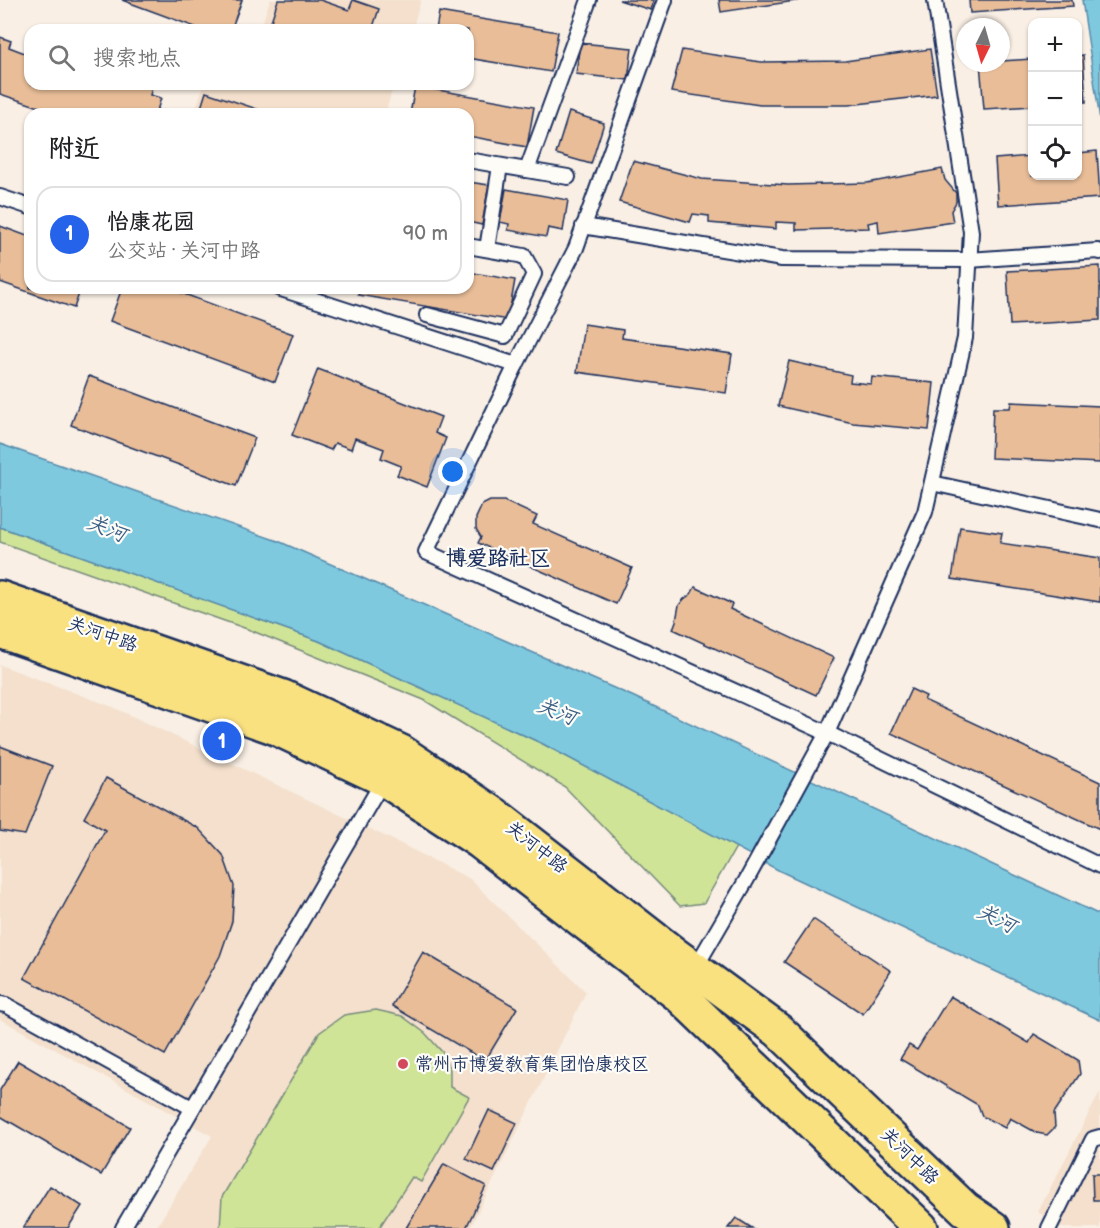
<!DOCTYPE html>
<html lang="zh">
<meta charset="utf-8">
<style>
:root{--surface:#fff;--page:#f2f2f2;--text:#202124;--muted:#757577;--line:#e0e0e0;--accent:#2563eb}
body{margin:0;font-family:"Balsamiq Sans","LXGW WenKai TC",sans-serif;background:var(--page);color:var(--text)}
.controls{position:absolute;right:18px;top:18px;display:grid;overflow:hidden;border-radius:12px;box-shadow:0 2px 4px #0004}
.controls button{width:54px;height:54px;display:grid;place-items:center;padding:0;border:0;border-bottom:2px solid var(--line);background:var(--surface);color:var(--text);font:30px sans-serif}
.compass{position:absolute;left:956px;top:18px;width:54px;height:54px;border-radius:50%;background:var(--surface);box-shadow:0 2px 4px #0004;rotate:185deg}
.you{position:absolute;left:453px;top:472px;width:21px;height:21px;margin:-15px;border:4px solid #fff;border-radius:50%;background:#1a73e8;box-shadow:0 0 0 9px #1a73e833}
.badge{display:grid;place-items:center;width:39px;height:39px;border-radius:50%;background:var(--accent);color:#fff;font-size:20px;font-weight:700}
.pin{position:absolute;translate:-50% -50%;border:3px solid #fff;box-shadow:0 2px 6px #0006}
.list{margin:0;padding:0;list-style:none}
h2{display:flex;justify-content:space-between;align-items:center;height:78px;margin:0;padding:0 24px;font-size:26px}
h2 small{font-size:20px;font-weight:400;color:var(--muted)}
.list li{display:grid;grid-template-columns:39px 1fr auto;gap:18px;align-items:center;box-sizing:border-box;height:96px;margin:0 12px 12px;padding:0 12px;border:2px solid var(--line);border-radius:18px}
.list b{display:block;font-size:22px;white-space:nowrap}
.list p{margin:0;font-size:20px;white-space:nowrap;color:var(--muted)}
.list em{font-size:20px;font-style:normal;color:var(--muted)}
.icon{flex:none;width:33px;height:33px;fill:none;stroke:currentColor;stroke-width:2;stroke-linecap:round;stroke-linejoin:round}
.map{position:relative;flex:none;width:1100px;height:1228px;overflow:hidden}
.search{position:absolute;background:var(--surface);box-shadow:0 2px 4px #0004;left:24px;top:24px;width:450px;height:66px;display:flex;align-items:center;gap:15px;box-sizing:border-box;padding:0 21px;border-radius:18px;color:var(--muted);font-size:22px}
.panel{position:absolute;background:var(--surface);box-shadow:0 2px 4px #0004;left:24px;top:108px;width:450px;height:186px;border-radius:18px}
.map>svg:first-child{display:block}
.built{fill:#f4e0cd}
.green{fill:#d0e498;stroke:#768a7b;stroke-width:1.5}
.water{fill:#7fc9df;stroke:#578bab;stroke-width:1.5}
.building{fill:#e8bd98;stroke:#1b2f5e;stroke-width:1.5}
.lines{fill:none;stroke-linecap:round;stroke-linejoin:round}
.service-casing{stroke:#1b2f5e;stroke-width:18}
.primary-casing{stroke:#1b2f5e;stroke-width:38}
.service{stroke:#fdfcf7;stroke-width:14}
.primary{stroke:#fae180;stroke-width:33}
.poi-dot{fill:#d1495b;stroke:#fdfcf7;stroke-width:2}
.labels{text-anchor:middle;stroke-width:4.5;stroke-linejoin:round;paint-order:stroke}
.street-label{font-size:18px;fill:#1b2f5e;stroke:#fdfcf7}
.poi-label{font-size:18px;fill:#1b2f5e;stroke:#fdfcf7;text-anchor:start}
.water-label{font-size:20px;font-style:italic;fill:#395d85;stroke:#fdfcf7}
.quarter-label{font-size:21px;font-weight:bold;fill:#1b2f5e;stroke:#fdfcf7}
</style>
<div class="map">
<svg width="1100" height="1228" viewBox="0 0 1100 1228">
<rect width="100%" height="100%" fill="#f9efe4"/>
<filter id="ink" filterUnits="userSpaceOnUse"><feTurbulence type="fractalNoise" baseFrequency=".0167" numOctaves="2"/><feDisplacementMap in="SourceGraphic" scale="12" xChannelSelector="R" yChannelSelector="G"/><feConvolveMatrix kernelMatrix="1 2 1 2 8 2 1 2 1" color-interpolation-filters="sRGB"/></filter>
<g filter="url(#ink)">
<!-- built -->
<g class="built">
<path d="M270 0H421L412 30H260Z"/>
<path d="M204 84H230L241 88 242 84H394L385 114H194Z"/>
<path d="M0 665 113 707 393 840 470 879 586 992 470 1228H156L212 1136 0 1019Z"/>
<path d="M1100 1092V1228H1062L1038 1212Z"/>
</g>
<!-- green -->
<g class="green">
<path d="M0 527 319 641 543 744 736 847 704 903 680 906 565 787 424 700 250 630 0 542Z"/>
<path d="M376 1010 402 1016 425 1033 443 1053 450 1070V1087L469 1097 421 1182 412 1177 379 1228H220L222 1197 319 1033 344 1015Z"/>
</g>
<!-- water -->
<g class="water">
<path d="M1082 0H1100V120Z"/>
<path d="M0 444 278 541 632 696 1100 915V1020L780 871 543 744 319 641 0 527Z"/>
</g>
<!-- building -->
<g class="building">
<path d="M122 0H242L231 30H203Z"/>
<path d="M278 0H320L349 10 353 0 379 9 372 30H286L270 24Z"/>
<path d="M619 0H654L651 10Z"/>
<path d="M719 0H802L721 12Z"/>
<path d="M969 0H1072L1073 6 970 13Z"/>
<path d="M439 12 558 32 551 72 468 58V30H436Z"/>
<path d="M0 37 11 41 9 47 30 55V84H140L152 88 150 95 161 98 156 114H60L0 94Z"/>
<path d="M580 43 632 48 628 80 576 74Z"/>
<path d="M930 49 937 95 848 105H760L671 92 682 50 761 62 845 61Z"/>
<path d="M1083 55 1086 102H1078V56Z"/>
<path d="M1032 59V106L984 109 980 63H1001V61Z"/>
<path d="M415 86 534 107 527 147 468 136V114H410Z"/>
<path d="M206 92 272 114H199Z"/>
<path d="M569 112 604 123 591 164 556 154Z"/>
<path d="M1097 151 1100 198 998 205 995 159 1032 156V176H1078V153Z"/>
<path d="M633 161 702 179 788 185 867 183 942 169 945 180 956 193V202L951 211 953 222 879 233 878 221 868 223 869 228 796 230V223L776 222V229L709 223V216L693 214 690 222 619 202Z"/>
<path d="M468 182 489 185 482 225 468 222Z"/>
<path d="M506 189 568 200 563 231 548 228 546 237 508 230 509 224 500 222Z"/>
<path d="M0 226 30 237V288H81L74 308 0 282Z"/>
<path d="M1100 266V320L1010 325 1007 271Z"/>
<path d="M468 272 515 280 508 320 358 295 359 288H468Z"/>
<path d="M122 288H168L293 334 275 382 110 321Z"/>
<path d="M584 324 623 330 622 338 732 354 726 393 577 372Z"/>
<path d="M789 361 851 375 850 382 871 384 872 377 934 383 929 430 853 423 778 406Z"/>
<path d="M318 369 441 417 435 433 446 438 427 487 397 475 401 466 381 458 384 449 355 438 351 449 335 443 331 450 292 435Z"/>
<path d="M89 376 255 438 236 486 71 425Z"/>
<path d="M1011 402 1100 406V463L991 458 993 408H1010Z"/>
<path d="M490 501H504L537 516 533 524 632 568 616 604 478 543 481 537 476 529V518L482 505Z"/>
<path d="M960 527 1002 533 1000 543 1100 558V602L952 579Z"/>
<path d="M695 587 732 604 730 609 834 658 816 695 673 629 676 621 679 605 684 599 691 594Z"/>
<path d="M911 689 926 696 924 700 1100 782V829L891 733Z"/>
<path d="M0 746 52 766 25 835 0 831Z"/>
<path d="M106 778 198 828 223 855 234 886 232 921 220 956 165 1055 24 978 105 830 84 818Z"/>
<path d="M813 919 891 971 863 1014 784 962Z"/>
<path d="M423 952 517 1008 485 1061 392 1006Z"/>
<path d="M950 996 1029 1043 1034 1034 1078 1060 1080 1074 1054 1113 1055 1127 1047 1135 1037 1133 1010 1118 1005 1128 982 1116 978 1105 900 1059 909 1045 917 1050Z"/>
<path d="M18 1061 130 1127 101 1175 0 1116V1090Z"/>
<path d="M489 1110 517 1123 494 1172 466 1159Z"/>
<path d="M444 1164 486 1186 466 1228H406Z"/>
<path d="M1092 1174H1100V1200H1093Z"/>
<path d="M50 1186 82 1206 68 1228H23Z"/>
<path d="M736 1218 752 1228H728Z"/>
</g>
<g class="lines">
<!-- service casing -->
<g class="service-casing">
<g id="service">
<path d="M665 0 576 248 516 365 426 552 827 733 1100 866"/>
<path d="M468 160 568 177"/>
<path d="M527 170 589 0"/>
<path d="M0 197 30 207"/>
<path d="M583 226 782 259 969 260 1098 251 1100 252"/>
<path d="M487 249 500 166"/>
<path d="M278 288 516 365"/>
<path d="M427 315 505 336 534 274 524 256 468 246"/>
<path d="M932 483 1100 520"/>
<path d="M694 970 747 879 827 733 925 512 965 338 971 232 935 0"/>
<path d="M0 1004 6 1005 192 1108"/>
<path d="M123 1228 384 779"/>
<path d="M1049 1228 1093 1139 1100 1137"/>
</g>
</g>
<!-- primary casing -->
<g class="primary-casing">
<g id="primary">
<path d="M0 598 283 697 401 752 494 814 674 954 779 1031 965 1209 993 1228"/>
<path d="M0 631 274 727 384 779 479 841 680 996 921 1228"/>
</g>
</g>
<!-- service -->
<use href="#service" class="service"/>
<!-- primary -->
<use href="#primary" class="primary"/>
</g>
</g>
<!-- markers -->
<circle class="poi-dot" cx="403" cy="1064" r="6"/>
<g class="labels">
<!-- street labels -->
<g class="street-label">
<text transform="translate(103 634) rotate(19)" y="6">关河中路</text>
<text transform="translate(537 847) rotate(38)" y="6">关河中路</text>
<text transform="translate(910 1156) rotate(44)" y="6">关河中路</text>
</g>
<!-- poi labels -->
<g class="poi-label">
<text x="415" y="1070">常州市博爱教育集团怡康校区</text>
</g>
<!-- water labels -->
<g class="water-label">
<text transform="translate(107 528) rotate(22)" y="7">关河</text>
<text transform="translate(557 711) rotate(22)" y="7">关河</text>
<text transform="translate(997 918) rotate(27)" y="7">关河</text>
</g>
<!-- quarter labels -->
<g class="quarter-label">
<text x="498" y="565">博爱路社区</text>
</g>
</g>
</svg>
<div class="controls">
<button>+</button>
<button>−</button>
<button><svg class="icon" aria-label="locate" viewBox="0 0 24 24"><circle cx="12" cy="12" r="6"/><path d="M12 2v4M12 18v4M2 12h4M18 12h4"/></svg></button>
</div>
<svg class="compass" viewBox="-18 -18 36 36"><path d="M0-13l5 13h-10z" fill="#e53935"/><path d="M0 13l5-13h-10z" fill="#757577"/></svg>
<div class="you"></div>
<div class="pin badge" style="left:222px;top:741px">1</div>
<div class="search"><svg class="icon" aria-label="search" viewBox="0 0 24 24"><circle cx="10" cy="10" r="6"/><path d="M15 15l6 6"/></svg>搜索地点</div>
<section class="panel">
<h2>附近<small></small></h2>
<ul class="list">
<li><span class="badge">1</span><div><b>怡康花园</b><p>公交站 · 关河中路</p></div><em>90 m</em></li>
</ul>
</section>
</div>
